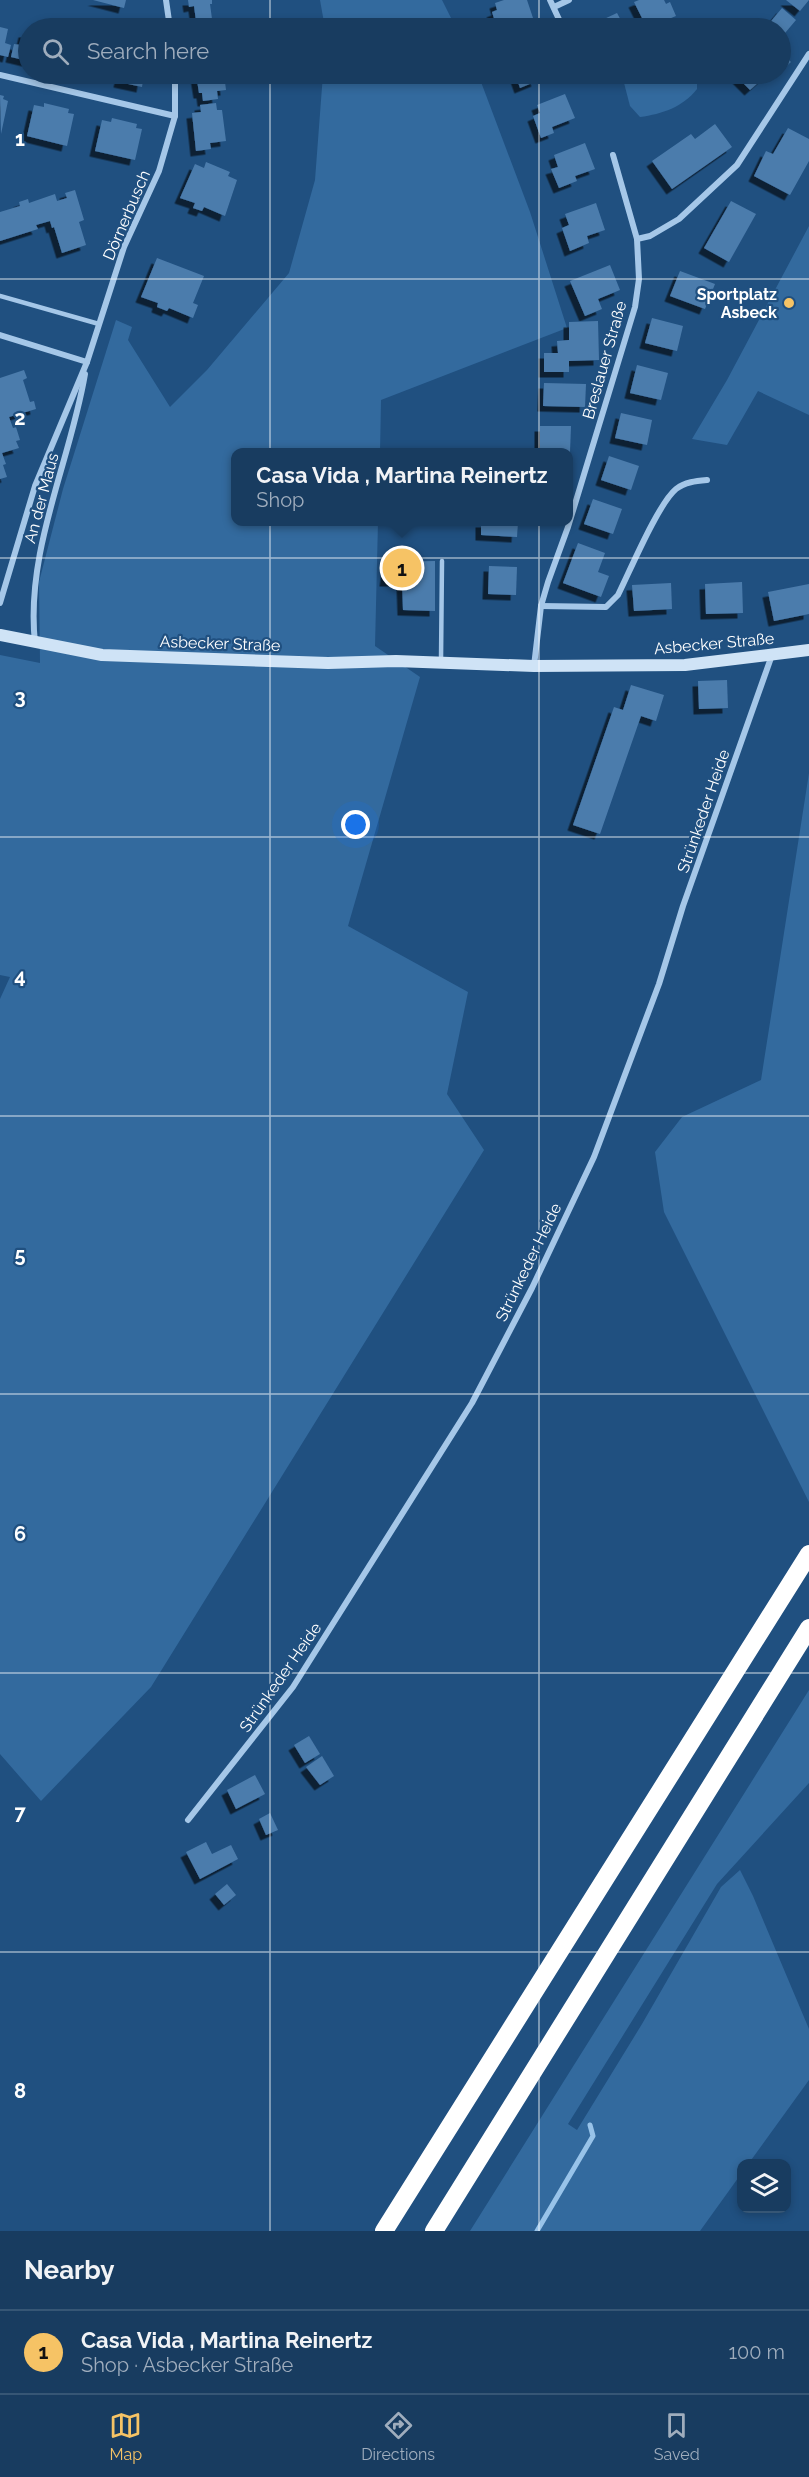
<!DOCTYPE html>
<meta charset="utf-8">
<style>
:root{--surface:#183c60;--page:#214366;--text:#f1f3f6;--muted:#9fadbd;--line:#365675;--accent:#f6c365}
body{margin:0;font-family:Raleway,sans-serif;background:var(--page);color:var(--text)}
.controls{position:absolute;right:18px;bottom:18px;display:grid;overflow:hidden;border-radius:12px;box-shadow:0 3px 9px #0003}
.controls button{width:54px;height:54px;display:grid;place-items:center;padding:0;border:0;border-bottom:2px solid var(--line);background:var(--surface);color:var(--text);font:30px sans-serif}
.you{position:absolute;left:356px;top:825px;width:21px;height:21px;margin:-15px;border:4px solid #fff;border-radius:50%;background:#1a73e8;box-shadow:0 0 0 9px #1a73e833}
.badge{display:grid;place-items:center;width:39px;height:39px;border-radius:50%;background:var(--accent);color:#111;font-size:20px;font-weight:700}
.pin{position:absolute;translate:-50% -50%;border:3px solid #fff;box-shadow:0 2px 6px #0006}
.popup{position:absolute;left:231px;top:448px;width:342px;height:78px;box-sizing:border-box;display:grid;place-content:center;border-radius:12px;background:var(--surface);filter:drop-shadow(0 2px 4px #0005);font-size:20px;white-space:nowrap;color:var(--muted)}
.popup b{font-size:22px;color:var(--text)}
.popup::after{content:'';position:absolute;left:50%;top:100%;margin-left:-12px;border:12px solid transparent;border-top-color:var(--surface)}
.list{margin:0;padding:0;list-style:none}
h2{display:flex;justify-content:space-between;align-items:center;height:78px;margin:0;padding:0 24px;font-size:26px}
h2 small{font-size:20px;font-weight:400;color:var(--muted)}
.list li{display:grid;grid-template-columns:39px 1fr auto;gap:18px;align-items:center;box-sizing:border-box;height:84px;padding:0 24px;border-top:2px solid var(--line)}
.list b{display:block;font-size:22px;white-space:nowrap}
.list p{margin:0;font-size:20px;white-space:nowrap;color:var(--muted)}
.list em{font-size:20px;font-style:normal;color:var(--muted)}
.icon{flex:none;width:33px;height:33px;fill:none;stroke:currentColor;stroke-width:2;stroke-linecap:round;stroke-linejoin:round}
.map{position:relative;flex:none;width:809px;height:2231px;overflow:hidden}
.search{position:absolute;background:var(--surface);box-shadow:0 3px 9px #0003;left:18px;right:18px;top:18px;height:66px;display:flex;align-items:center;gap:15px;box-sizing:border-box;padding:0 21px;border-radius:33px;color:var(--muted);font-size:22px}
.sheet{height:162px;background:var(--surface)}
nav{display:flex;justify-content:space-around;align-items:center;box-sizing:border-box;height:84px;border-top:2px solid var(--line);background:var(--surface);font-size:16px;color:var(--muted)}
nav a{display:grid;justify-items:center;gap:3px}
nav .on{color:var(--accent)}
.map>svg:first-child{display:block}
.green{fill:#336a9e}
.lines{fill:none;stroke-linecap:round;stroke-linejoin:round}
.stream{stroke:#98c3e9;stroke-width:5}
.building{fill:#4c7cac;filter:url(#shadow)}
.lane{stroke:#a5c7e8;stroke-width:4.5}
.street{stroke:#a5c7e8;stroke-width:6}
.secondary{stroke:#cfe3f6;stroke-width:12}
.highway{stroke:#fff;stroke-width:18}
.grid{fill:none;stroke:#fff;stroke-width:1.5;stroke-opacity:0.55}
.poi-dot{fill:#f6c365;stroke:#205080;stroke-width:2}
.labels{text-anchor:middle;stroke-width:4.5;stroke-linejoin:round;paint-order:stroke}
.street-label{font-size:16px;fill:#fff;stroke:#205080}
.poi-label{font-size:16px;font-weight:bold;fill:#fff;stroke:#205080;text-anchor:end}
.grid-label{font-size:20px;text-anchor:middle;font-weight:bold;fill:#fff;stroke:#205080;stroke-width:4.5;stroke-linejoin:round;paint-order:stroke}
</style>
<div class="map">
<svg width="809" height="2231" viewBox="0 0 809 2231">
<defs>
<filter id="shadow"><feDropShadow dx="-5.5" dy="5.5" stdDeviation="0" flood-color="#0009"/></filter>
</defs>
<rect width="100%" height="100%" fill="#205080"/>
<!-- green -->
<g class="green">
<path d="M320 0H442L456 28H325Z"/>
<path d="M323 74H478L530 212 567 328 381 400 380 452H236V522H378L375 646 420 677 348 926 468 992 447 1094 484 1150 151 1687 41 1801 0 1754V999L10 977 0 975V655L40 663 39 582 63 489 116 320 132 327 128 340 170 407 207 370 289 273 315 180Z"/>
<path d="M644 74H697V89C683 107 662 114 640 117L630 106 623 79Z"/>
<path d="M809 226V415L758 391 727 445 692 439 727 380Z"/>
<path d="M809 773V1502L664 1212 655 1152 682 1117 761 1080Z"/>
<path d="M809 1690V1783L717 1884 568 2124 577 2130 642 2024 721 1887 740 1870 753 1896 809 2029V2080L749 2163 742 2164 741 2174 700 2231H470Z"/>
</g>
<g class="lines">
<!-- stream -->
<path class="stream" d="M537 2231 593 2136 590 2125"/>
</g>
<!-- building -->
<g class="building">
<path d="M93 0H126L124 8Z"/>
<path d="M188 0H212V4H210L212 19H219L220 28H193L192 22 196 21 194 6 189 7Z"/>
<path d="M504 0H527L533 18 515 24 517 28H497L492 12 497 10 495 3Z"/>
<path d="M639 0H664L666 4 670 2 676 16 647 28 634 2Z"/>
<path d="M786 0H809L800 11Z"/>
<path d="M782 8 796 20 780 39V28H770L767 26Z"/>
<path d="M617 13 625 28H590L589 26Z"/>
<path d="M0 27 8 29 5 43 11 45 8 57 0 55Z"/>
<path d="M24 32H28V61L11 57 14 44 21 45Z"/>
<path d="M780 51 791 62 780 72Z"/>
<path d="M121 74H144L142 87 119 82Z"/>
<path d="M196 74H224L226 90 217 91 218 99 203 101 202 93H199Z"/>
<path d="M515 74H539L534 75 537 81 520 88Z"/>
<path d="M734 74H768L750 90Z"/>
<path d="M565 94 575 118 552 127 554 133 541 138 533 116 540 113 537 105Z"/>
<path d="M0 95 4 96 3 99 8 101 1 134Z"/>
<path d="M44 103 69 109 68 113 74 114 67 146 27 136 34 105 44 107Z"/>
<path d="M216 103 217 110H222L226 141 210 143 211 149 196 151 192 113 201 112 200 105Z"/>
<path d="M112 118 137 124 136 128 142 129 135 160 95 151 102 120 111 122Z"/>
<path d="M715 124 732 147 672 189 652 161 691 134 695 139Z"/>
<path d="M788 128 809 139V161L790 195 754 176 766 151 773 154Z"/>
<path d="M585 143 595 169 575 176 577 181 559 188 551 169 558 167 554 155Z"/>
<path d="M206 162 230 172 228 176 237 180 225 216 204 207 202 211 193 208 195 203 180 198 195 164 204 168Z"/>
<path d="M75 190 84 220 79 222 86 245 62 253 54 227 52 228 50 221 36 225 38 229 0 241V212L20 206 19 202 28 199 29 203 55 194 57 201 67 198 65 193Z"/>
<path d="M731 201 756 214 729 262 704 248Z"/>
<path d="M596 203 605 230 587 236 589 243 570 251 562 228 569 225 565 214Z"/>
<path d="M157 258 204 276 193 303 198 305 193 318 169 308 167 311 157 307 158 303 141 297Z"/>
<path d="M610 265 620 290 598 299 602 309 585 316 570 281Z"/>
<path d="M680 271 715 284 705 309 670 296Z"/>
<path d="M652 318 683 326 677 351 645 343Z"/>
<path d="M598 321 599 360 569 361V372H544V353H558L557 341 569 340V322Z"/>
<path d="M637 365 668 373 661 400 630 393Z"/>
<path d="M24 370 27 378 23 380 30 402 34 401 36 409 9 417 13 428 16 427 20 440 16 441 19 448 2 453 6 464 3 465 7 477 0 479V378Z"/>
<path d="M544 383 586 384 585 407 543 406Z"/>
<path d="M621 413 652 420 647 445 615 438Z"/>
<path d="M540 426H571L570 452H540Z"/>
<path d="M609 456 639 466 631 490 601 480Z"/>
<path d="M593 499 622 509 613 534 584 524Z"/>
<path d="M481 522H518L517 537 481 535Z"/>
<path d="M578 543 605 553 598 572 609 576 601 597 563 583Z"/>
<path d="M435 561V611L403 610 402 581H385L388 562Z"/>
<path d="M489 566 517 567 516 595 488 594Z"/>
<path d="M742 582 743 613 706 614 705 584Z"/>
<path d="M671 583 672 609 634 611 632 585Z"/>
<path d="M809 584V614L774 621 768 592Z"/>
<path d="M727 680 728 708 699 709 698 681Z"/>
<path d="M631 685 664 695 656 721 641 716 600 834 573 825 614 707 623 710Z"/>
<path d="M309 1736 320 1754 305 1763 294 1745Z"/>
<path d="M322 1756 334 1776 320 1785 306 1767Z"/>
<path d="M255 1775 265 1794 236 1809 227 1790Z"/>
<path d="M270 1813 278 1830 266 1835 259 1819Z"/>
<path d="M206 1842 212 1854 231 1845 238 1859 200 1879 186 1852Z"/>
<path d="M227 1884 236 1895 224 1905 215 1894Z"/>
</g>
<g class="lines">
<!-- lane -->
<g class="lane">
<path d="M0 296 99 324"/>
<path d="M441 660 442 561"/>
</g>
<!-- street -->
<g class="street">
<path d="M166 0 170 28"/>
<path d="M550 0 563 28"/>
<path d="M554 7 569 0"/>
<path d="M583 74 586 81"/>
<path d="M0 75 175 116"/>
<path d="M613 155 637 239"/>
<path d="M0 335 87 362"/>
<path d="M0 603 35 486 87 362 124 247 159 171 175 116V74"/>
<path d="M541 606 606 607 618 595C630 571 658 504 676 489 685 482 696 481 707 480"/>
<path d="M35 643C25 551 70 463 85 374"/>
<path d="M534 666 541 606 548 582 568 527 635 307 639 279 637 239 650 236 679 219 737 165 809 54"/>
<path d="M188 1820 293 1687 472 1403 532 1288 594 1157 659 984 683 906 772 655"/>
</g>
<!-- secondary -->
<path class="secondary" d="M0 635 102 655 328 663 396 661 534 666 685 665 809 650"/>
<!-- highway -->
<g class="highway">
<path d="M384 2231 809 1554"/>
<path d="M434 2231 809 1628"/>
</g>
</g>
<!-- grid -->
<path class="grid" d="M270 0V28M539 0V28M270 74V2231M539 74V2231M0 279H809M0 558H809M0 837H809M0 1116H809M0 1394H809M0 1673H809M0 1952H809"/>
<!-- markers -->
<circle class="poi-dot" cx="789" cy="303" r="6"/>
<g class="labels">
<!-- street labels -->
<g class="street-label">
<text transform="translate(126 215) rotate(-67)" y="6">Dörnerbusch</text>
<text transform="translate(604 360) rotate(-74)" y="6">Breslauer Straße</text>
<text transform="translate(41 498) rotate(-75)" y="6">An der Maus</text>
<text transform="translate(220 643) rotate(2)" y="6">Asbecker Straße</text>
<text transform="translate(714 643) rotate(-5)" y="6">Asbecker Straße</text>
<text transform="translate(703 811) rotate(-71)" y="6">Strünkeder Heide</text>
<text transform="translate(528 1262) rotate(-64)" y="6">Strünkeder Heide</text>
<text transform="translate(280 1677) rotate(-55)" y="6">Strünkeder Heide</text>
</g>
<!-- poi labels -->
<g class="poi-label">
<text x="777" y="300">Sportplatz<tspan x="777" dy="18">Asbeck</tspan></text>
</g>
</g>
<g class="grid-label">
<text x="20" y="146">1</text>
<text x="20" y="425">2</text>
<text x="20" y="704">3</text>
<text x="20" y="983">4</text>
<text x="20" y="1262">5</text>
<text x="20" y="1541">6</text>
<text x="20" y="1820">7</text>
<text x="20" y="2098">8</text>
</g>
</svg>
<div class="controls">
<button><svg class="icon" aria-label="layers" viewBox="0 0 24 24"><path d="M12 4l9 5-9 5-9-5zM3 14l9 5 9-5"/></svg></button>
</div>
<div class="you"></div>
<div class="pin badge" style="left:402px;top:568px">1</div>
<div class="popup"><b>Casa Vida , Martina Reinertz</b>Shop</div>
<div class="search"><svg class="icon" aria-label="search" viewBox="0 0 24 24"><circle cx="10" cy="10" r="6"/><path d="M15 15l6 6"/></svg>Search here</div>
</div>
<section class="sheet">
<h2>Nearby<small></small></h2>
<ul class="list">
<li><span class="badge">1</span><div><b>Casa Vida , Martina Reinertz</b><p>Shop · Asbecker Straße</p></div><em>100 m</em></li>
</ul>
</section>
<nav>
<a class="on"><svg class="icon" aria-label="map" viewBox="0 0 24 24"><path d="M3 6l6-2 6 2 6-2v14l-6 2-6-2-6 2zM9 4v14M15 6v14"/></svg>Map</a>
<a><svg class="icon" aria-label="directions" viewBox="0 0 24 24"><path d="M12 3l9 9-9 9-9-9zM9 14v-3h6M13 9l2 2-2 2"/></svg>Directions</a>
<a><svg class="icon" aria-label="saved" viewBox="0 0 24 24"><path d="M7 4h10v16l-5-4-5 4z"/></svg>Saved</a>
</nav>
